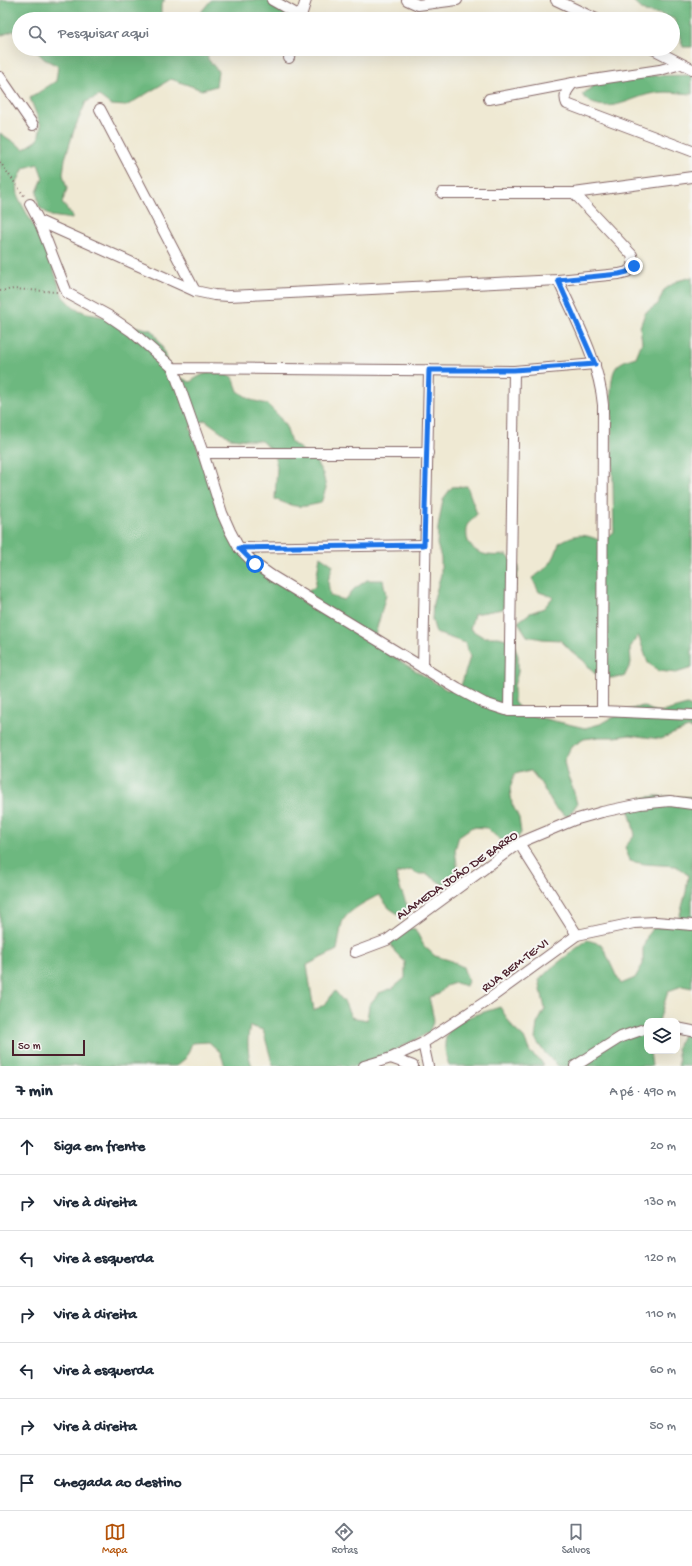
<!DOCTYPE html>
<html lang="pt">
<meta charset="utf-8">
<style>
:root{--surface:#fff;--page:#f2f2f3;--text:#1f2937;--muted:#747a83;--line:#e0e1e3;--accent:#b45309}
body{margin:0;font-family:"Gochi Hand",sans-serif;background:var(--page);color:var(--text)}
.controls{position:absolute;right:12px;bottom:12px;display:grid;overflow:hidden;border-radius:8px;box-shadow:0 4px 16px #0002}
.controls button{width:36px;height:36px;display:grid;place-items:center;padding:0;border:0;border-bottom:1px solid var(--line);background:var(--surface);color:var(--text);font:20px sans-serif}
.scale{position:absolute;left:12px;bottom:10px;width:73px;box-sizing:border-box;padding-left:4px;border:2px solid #4a1f2b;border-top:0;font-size:11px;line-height:14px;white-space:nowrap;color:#4a1f2b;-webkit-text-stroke:3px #f6f6f2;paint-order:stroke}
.stop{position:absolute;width:12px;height:12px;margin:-9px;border:3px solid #1a73e8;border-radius:50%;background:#fff}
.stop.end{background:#1a73e8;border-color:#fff;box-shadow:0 1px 4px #0008}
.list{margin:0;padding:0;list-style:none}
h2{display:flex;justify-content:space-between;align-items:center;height:52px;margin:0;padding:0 16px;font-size:17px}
h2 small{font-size:13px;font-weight:400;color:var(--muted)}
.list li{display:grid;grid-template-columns:26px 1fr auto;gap:12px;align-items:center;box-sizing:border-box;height:56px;padding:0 16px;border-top:1px solid var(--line)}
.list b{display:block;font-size:15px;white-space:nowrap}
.list em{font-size:13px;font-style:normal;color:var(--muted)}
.icon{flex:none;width:22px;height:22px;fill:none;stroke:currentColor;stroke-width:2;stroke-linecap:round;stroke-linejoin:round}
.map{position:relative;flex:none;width:692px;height:1066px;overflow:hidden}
.search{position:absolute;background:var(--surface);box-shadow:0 4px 16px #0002;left:12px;right:12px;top:12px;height:44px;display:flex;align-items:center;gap:10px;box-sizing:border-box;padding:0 14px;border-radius:22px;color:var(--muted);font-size:15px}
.sheet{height:444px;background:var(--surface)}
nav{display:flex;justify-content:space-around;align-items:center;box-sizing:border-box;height:56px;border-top:1px solid var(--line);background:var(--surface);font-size:11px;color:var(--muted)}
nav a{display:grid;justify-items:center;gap:2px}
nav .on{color:var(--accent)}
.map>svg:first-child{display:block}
.forest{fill:#6db87f;stroke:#5c6c55}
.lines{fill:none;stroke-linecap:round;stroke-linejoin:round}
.minor-casing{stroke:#846666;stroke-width:12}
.path{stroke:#846666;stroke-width:2;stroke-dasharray:1 3;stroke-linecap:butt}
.minor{stroke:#fff;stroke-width:10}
.route{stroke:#1a73e8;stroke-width:5}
.labels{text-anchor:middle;stroke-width:4;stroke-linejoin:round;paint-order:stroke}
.street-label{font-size:13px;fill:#4a1f2b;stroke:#f6f6f2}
</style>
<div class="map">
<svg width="692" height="1066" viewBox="0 0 692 1066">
<rect width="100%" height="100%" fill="#f6f6f2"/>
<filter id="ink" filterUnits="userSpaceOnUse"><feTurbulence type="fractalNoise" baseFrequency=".025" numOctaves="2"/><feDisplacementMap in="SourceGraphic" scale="8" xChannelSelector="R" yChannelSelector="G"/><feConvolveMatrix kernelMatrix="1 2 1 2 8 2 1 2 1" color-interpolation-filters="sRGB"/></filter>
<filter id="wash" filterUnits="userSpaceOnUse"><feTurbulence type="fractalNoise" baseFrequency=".012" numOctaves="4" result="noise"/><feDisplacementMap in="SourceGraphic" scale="16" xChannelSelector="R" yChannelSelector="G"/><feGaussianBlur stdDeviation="0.9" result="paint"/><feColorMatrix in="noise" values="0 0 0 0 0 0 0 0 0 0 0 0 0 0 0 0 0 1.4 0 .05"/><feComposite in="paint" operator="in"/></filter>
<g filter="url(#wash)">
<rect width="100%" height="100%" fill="#efe9d3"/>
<!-- forest -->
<g class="forest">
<path d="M0 0H165L161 5V19H19V31H13L0 36Z"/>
<path d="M211 0H283L289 19H198L202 11Z"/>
<path d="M632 0H692V47H683L674 19 660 14 645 12Z"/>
<path d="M34 49H207L208 59 218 71 216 86 202 90 171 79 126 106 111 105 99 96 86 102 74 130 65 159 63 174 67 189 62 203 72 215V219L51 216 39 207 37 192 43 178 38 164 24 168 17 182 18 197 48 253 63 297 74 308 89 314 118 320 133 326 152 330 162 346 167 362 175 375 190 382C208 370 213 370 233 377L238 391 251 400 267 404 278 415 286 427 291 442 315 460 323 474 326 488 321 503C300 508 295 508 275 499L277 466 273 451 261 441 230 438 205 420 190 427 226 526 243 549 256 557 263 570 302 595 315 587 320 556 333 565 328 581 330 596 344 600 354 589 367 580H383L386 595 374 639 384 651 447 690 461 686 470 657 465 643 436 633 432 619 433 603 441 574V558L437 544 438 528 443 499 452 487 467 486 477 514 467 525C467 530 466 537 468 541 476 557 492 556 507 555L519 567 513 596 503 609 474 614 470 629 483 637H499L513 641 518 656V672L514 686V702L524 714 585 728 600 724 628 710 643 706 658 713 687 705 692 707V729L688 728 660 739 630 735 615 737H599L584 739 571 747 564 761 567 775 573 789 577 804 568 817 555 808 540 782 530 770 515 774 510 788 512 804 519 818 521 833 512 846 498 838 487 828 472 827 459 836 455 850 460 885 442 884 427 874H418L411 870 396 874 400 888 409 910 401 916 389 908 379 895C369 900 346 911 342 923 340 931 339 941 337 950L307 965 314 1011 326 1003 335 991 345 1003 351 1017 367 1020 369 1005 379 993 393 988 405 978V962L395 952 388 938 399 927 415 929 424 946 435 956 449 960 463 967 468 981 466 986 455 983 446 986 439 994 429 997 434 1020 429 1032 419 1038 381 1057 360 1066H273L263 1030 250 1026C247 1040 247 1053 252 1066H225L220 1052 209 1042 192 1043 186 1058 176 1066H0V133L24 149 38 140 41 126 30 98 56 81 58 66 44 59Z"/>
<path d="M692 75V94C680 93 667 91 655 93 634 96 616 111 595 104 590 103 586 98 582 95 586 92 590 88 594 85 613 74 668 76 692 75Z"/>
<path d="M692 277V668L676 673 659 671 648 663 638 635 630 648 631 663 624 677 609 678 594 673 584 661 571 651 560 640 542 639 527 636 518 622 530 613 544 608 553 597 539 592 532 578C548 568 554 562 559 543 576 533 583 533 601 541L614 532 611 389C613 367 615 363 636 357L642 342 640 327 645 313 658 304 664 290 677 281Z"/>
<path d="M656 796 692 797V988L682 986 668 991 659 1021H647V1051H650L652 1066H558L544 1052 535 1039 537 1024 545 1009 539 980 550 969 587 940 601 944C609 957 613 972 621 984L635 978 643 964V948L648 934 653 928 664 927 678 922 686 892 688 875 676 866 645 864 630 861 625 847 635 835 628 806 641 798Z"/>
<path d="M500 1007 513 1028 524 1038 530 1052 542 1062 543 1066H449C433 1021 467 1018 500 1007Z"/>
<path d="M692 1032V1066H678L679 1062 677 1047 684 1033Z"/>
</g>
</g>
<g filter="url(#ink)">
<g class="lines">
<!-- minor casing -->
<g class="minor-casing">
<g id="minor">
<path d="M272 0 300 16"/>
<path d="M407 0 418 5 457 0"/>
<path d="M556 0 596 19"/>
<path d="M300 19 306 0"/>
<path d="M653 49 692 69"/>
<path d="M289 58 291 49"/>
<path d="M0 77 33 125"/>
<path d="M573 83C567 90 563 95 567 104L692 151"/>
<path d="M489 99 573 83 660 70 681 64"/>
<path d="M100 109 195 291"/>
<path d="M442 193H574L692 177"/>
<path d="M30 204 39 221 67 293 109 316 131 331 173 368 514 371 595 364"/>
<path d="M39 221 195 291 214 295 229 296 558 280 619 274 627 272 634 266 632 255 574 193"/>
<path d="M558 280C576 320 599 361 603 405L602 711"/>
<path d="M173 368 203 453 222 513 230 531 239 548 255 564 272 576 458 689 484 703 509 711H602L692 715"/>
<path d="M203 453H428"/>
<path d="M239 548 424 545"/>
<path d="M423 668 429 370"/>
<path d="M509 711 514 371"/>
<path d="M519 843 577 935"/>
<path d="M355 952 387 940 519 843 574 820 602 812 640 804 670 801 692 804"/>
<path d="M677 1028 692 1031"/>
<path d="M423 1043 428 1066"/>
<path d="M391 1058 413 1066"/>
<path d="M364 1066 391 1058 423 1043 485 1002 577 935 634 923 656 922 692 925"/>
<path d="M575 1066 621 1037 647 1028"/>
</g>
</g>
<!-- path -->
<g class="path">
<path d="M0 162 25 197"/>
<path d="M0 291 14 289 57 292"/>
</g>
<!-- minor -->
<use href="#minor" class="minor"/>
</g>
</g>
<g class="lines" filter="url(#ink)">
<!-- route -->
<path class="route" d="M255 564 239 548 424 545 429 370H514L595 364 558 280 619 274 627 272 634 266"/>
</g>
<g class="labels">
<!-- street labels -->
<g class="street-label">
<text transform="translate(456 874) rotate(-35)" y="5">ALAMEDA JOÃO DE BARRO</text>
<text transform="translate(514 964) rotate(-37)" y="5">RUA BEM-TE-VI</text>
</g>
</g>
</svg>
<div class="controls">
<button><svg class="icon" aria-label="layers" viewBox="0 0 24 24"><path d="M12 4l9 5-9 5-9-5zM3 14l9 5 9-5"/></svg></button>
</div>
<div class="scale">50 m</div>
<div class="stop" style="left:255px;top:564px"></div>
<div class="stop end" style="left:634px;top:266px"></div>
<div class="search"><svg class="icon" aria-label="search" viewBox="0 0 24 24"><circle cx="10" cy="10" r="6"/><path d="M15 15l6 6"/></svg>Pesquisar aqui</div>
</div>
<section class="sheet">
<h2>7 min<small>A pé · 490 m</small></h2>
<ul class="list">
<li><svg class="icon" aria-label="ahead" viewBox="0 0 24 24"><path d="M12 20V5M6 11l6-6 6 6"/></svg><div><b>Siga em frente</b></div><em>20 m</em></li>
<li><svg class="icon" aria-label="right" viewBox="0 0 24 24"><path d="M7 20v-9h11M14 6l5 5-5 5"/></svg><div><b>Vire à direita</b></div><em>130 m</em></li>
<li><svg class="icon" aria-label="left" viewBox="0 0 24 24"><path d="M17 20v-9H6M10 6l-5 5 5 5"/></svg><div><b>Vire à esquerda</b></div><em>120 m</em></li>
<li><svg class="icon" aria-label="right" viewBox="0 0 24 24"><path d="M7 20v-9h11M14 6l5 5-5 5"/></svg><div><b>Vire à direita</b></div><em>110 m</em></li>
<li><svg class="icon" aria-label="left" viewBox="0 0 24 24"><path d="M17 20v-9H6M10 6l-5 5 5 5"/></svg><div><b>Vire à esquerda</b></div><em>60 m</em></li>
<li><svg class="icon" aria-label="right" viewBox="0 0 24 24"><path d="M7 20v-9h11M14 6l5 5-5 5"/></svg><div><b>Vire à direita</b></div><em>50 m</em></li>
<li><svg class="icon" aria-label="arrive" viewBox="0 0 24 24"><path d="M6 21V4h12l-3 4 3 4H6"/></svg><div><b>Chegada ao destino</b></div></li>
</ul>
</section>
<nav>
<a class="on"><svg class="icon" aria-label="map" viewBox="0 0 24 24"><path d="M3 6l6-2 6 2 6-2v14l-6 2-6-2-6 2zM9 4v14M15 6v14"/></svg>Mapa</a>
<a><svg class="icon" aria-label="directions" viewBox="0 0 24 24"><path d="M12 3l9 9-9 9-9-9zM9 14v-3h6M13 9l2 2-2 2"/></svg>Rotas</a>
<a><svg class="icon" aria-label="saved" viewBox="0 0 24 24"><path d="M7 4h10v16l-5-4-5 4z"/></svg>Salvos</a>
</nav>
